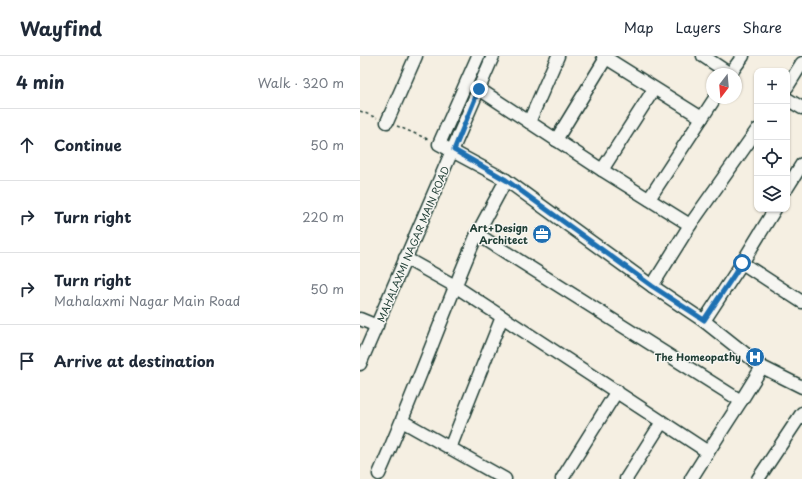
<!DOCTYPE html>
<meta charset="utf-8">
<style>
:root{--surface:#fff;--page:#f2f2f3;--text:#1f2937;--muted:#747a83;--line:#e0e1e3}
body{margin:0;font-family:"Playpen Sans",sans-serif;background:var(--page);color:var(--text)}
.controls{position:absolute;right:12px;top:12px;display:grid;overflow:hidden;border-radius:8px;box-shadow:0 1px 3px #0004}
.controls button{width:36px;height:36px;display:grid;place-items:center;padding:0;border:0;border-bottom:1px solid var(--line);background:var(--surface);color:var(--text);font:20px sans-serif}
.compass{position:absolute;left:346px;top:12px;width:36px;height:36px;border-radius:50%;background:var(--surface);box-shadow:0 1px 3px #0004;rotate:196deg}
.stop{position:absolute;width:12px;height:12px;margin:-9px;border:3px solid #1f6fb2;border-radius:50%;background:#fff}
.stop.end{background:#1f6fb2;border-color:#fff;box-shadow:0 1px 4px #0008}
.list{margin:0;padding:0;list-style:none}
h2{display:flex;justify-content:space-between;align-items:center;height:52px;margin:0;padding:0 16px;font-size:17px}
h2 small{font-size:13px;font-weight:400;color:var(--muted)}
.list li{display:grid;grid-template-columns:26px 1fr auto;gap:12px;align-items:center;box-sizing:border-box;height:72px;padding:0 16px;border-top:1px solid var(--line)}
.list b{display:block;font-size:15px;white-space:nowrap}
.list p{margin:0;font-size:13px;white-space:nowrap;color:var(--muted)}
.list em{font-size:13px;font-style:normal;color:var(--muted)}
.icon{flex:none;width:22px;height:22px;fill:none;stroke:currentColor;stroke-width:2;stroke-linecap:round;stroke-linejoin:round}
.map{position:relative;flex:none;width:442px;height:423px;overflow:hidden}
header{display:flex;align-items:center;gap:24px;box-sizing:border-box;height:56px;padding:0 20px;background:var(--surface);border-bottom:1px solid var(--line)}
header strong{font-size:19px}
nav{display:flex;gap:22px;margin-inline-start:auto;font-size:14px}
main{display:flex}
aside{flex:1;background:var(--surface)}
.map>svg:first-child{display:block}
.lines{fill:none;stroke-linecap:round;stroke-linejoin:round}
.minor-casing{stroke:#1f3d34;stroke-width:15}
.path{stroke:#1f3d34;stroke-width:1.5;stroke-dasharray:3 3;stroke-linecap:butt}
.minor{stroke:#f6f6f2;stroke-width:12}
.route{stroke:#1f6fb2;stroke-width:5}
.labels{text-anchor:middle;stroke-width:3;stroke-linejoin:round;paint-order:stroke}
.poi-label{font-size:10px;font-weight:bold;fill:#1f3d34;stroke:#f6f6f2;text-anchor:end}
.street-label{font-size:10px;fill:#1f3d34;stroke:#f6f6f2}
</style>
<header>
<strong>Wayfind</strong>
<nav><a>Map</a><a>Layers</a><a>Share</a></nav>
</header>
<main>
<aside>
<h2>4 min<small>Walk · 320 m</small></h2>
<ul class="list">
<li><svg class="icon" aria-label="ahead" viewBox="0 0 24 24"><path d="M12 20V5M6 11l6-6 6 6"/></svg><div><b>Continue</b></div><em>50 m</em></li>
<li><svg class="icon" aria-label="right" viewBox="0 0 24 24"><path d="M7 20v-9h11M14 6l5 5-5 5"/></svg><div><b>Turn right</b></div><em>220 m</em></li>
<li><svg class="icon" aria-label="right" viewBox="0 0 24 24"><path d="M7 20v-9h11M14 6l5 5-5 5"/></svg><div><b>Turn right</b><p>Mahalaxmi Nagar Main Road</p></div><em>50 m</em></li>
<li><svg class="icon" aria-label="arrive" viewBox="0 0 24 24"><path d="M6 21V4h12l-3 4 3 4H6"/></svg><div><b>Arrive at destination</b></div></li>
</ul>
</aside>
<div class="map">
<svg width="442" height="423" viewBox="0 0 442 423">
<rect width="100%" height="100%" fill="#f5efe2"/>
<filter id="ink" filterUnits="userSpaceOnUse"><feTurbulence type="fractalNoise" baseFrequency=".025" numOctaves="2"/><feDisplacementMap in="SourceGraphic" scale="8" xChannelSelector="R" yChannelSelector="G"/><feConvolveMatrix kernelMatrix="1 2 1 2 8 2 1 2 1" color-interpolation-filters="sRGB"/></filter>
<g filter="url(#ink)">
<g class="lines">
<!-- minor casing -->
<g class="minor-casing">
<g id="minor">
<path d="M118 0 79 88 146 124 292 230 344 265 402 311 442 331"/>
<path d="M243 0 342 62"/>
<path d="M343 0 370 18"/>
<path d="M370 18 383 0"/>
<path d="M427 31 442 7"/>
<path d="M119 33 242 114 330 169"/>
<path d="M427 43 442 52"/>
<path d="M27 66 56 0"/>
<path d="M169 66 198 0"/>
<path d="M196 84 246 2"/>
<path d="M242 114 294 33"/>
<path d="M146 124 117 178 381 345 402 311"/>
<path d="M427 132 442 108"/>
<path d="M289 143 355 42"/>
<path d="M45 202 95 230 348 396 381 345"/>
<path d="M382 207 442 246"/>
<path d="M292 230 330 169 397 74"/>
<path d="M142 261 90 392 145 423"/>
<path d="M0 263 17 270"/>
<path d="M344 265 382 207 415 153"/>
<path d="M0 308 133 0"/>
<path d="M42 365 90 392"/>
<path d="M19 418C54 339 83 257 117 178"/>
<path d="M202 423 257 335"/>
<path d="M266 423 302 366"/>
<path d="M331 423 348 396"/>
<path d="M398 423 442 357"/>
</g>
</g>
<!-- path -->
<g class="path">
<path d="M0 55 17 62"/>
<path d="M37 70 70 84"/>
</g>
<!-- minor -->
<use href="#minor" class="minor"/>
</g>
</g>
<g class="lines" filter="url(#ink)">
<!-- route -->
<path class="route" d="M119 33 94 94 146 124 292 230 344 264 382 207"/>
</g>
<!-- icons -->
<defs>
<g id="office-disc" transform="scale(1)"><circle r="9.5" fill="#1f6fb2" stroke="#f6f6f2"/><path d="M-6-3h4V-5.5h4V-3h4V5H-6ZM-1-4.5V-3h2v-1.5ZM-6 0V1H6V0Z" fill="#fff"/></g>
<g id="hospital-disc" transform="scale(1)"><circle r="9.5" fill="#1f6fb2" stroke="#f6f6f2"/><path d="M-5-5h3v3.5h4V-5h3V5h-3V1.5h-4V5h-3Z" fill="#fff"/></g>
</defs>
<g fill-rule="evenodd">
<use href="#office-disc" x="182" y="178"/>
<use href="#hospital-disc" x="395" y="301"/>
</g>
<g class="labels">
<!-- poi labels -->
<g class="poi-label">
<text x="168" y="176">Art+Design<tspan x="168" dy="12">Architect</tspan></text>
<text x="381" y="305">The Homeopathy</text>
</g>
<!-- street labels -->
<g class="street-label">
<text transform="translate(53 188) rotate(-67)" y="4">MAHALAXMI NAGAR MAIN ROAD</text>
</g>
</g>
</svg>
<div class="controls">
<button>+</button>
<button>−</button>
<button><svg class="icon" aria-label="locate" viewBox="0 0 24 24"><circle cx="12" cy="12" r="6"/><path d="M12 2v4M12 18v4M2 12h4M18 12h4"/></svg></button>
<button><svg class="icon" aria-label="layers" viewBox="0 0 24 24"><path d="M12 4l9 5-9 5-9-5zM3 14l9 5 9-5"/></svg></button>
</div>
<svg class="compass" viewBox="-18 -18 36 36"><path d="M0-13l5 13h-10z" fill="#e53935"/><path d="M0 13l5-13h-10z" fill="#747a83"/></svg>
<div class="stop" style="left:382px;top:207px"></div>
<div class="stop end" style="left:119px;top:33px"></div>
</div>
</main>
